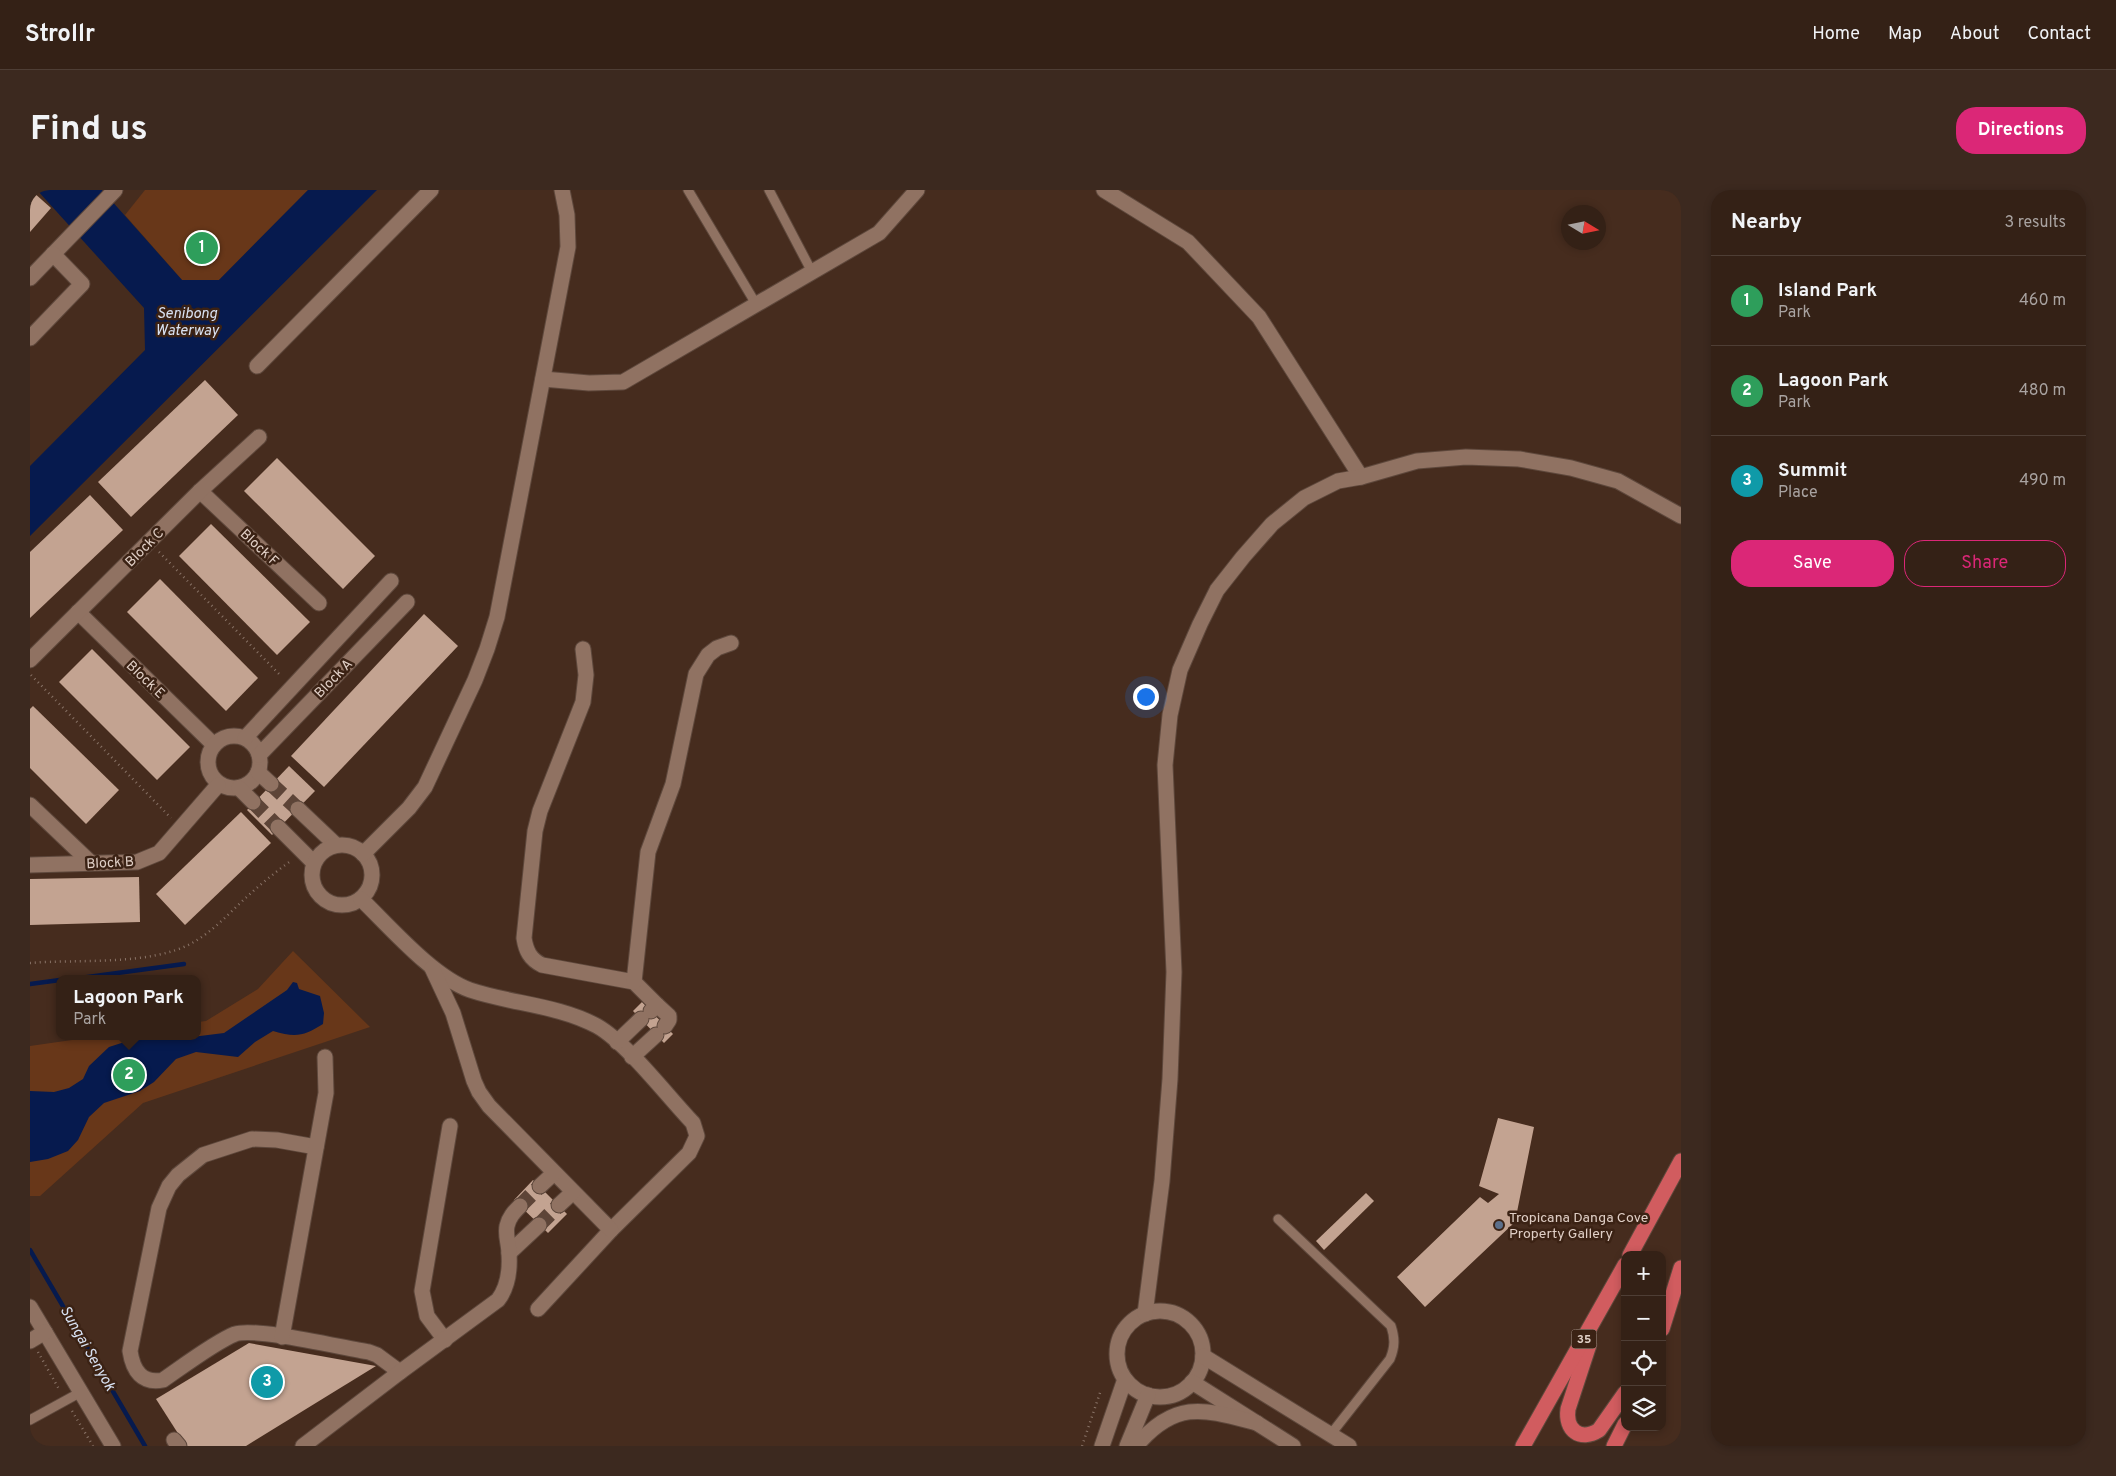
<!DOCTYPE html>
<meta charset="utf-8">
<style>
:root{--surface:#342116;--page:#3c291f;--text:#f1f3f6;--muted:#a9a3a1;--line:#4e3e35;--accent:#db2777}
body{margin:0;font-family:Overpass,sans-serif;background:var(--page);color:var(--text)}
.controls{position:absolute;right:15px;bottom:15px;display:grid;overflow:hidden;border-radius:10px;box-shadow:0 2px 8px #0003}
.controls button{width:45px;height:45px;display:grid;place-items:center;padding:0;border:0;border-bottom:1px solid var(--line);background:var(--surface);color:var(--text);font:25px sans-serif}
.compass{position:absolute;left:1531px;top:15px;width:45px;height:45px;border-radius:50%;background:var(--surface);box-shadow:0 2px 8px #0003;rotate:100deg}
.you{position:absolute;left:1115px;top:506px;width:18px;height:18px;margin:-12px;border:4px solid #fff;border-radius:50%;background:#1a73e8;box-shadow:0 0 0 8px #1a73e833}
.badge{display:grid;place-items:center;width:32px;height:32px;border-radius:50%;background:var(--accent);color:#fff;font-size:16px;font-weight:700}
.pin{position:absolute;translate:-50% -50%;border:2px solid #fff;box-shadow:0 1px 5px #0006}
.popup{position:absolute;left:26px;top:785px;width:145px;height:65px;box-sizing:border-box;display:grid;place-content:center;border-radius:10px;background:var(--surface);filter:drop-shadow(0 1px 4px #0005);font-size:16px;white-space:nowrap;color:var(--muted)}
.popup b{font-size:19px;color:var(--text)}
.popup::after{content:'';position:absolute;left:50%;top:100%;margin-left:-10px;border:10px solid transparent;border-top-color:var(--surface)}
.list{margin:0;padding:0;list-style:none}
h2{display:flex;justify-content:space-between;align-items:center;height:65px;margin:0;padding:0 20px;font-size:21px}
h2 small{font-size:16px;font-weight:400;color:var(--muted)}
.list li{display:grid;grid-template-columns:32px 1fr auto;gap:15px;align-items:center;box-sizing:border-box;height:90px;padding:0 20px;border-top:1px solid var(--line)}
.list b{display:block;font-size:19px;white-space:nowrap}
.list p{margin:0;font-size:16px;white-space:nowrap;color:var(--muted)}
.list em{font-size:16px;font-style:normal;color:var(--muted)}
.actions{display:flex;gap:10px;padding:15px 20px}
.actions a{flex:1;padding:11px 0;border:1px solid var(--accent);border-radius:20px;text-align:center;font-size:18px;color:var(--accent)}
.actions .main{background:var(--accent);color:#fff}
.icon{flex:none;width:28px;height:28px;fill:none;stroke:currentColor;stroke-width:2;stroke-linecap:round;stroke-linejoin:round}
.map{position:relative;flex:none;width:1651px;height:1256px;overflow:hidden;border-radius:20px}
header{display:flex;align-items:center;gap:30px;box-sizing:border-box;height:70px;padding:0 25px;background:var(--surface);border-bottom:1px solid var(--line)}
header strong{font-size:24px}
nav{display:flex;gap:28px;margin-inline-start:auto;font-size:18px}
.intro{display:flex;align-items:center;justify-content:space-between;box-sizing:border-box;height:120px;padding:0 30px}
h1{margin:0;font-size:35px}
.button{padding:12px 22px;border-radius:20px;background:var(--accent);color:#fff;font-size:18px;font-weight:700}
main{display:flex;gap:30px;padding:0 30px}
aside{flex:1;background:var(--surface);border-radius:20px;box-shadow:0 2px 8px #0003}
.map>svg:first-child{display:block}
.green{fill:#683719}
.water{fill:#061a4e}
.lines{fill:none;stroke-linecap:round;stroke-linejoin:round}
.stream{stroke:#061a4e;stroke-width:4.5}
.building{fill:#c3a391}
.minor-tunnel{stroke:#5d4437;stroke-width:15;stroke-dasharray:15 8;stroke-linecap:butt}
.service-casing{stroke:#5e483c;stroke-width:11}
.minor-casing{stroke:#5e483c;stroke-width:17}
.trunk-casing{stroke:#5e483c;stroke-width:17}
.path{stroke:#897367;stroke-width:2.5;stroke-dasharray:1 4;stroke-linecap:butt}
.service{stroke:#907262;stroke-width:9}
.minor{stroke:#907262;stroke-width:15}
.trunk{stroke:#d15c5f;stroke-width:15}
.service-dot{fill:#5c6f8a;stroke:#3b2214;stroke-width:2}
.labels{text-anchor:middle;stroke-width:5;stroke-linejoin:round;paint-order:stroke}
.shield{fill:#3b2214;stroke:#ae9b91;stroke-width:1}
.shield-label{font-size:12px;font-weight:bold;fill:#e0cfc6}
.street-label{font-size:14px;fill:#e0cfc6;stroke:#3b2214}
.poi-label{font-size:14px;fill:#e0cfc6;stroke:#3b2214;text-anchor:start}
.water-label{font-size:15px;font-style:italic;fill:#d9e2f3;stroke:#3b2214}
</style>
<header>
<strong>Strollr</strong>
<nav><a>Home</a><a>Map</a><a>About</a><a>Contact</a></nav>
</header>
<div class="intro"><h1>Find us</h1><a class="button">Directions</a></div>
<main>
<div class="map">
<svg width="1651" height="1256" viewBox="0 0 1651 1256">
<rect width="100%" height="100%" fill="#462c1e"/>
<!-- green -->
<g class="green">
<path d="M115 0H278L189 90H152L95 25Z"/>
<path d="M263 761 340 837 113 913 10 1006H0V856L70 846H168V832L176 831 228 799Z"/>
</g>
<!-- water -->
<g class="water">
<path d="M7 0H72L152 90H189L278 0H347L0 346V276L115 160 114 118Z"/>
<path d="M263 792 267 793 269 799 290 806 294 823 293 834C274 846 266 848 243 841L225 852 208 867 166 862 146 869 124 892 110 901 74 913 59 927 48 950 38 961 18 969 0 972V901L24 902 39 898 53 889 59 876 79 857 107 848 162 847 194 843 257 800Z"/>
</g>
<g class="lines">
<!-- stream -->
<g class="stream">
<path d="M43 789 154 774"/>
<path d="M0 794 30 790"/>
<path d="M0 1060 115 1256"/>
</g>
</g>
<!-- building -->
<g class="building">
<path d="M3 2 21 18 0 42V5Z"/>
<path d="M175 190 208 225 101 327 68 292Z"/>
<path d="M247 268 345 366 313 399 214 301Z"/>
<path d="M60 305 93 340 0 428V362Z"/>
<path d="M181 334 280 432 247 465 149 366Z"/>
<path d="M130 389 228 488 196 521 97 422Z"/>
<path d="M394 424 428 456 294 597 261 566Z"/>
<path d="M62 459 160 557 127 590 29 492Z"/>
<path d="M3 516 89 600 56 634 0 578V519Z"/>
<path d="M259 576 285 601 242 645 217 620Z"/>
<path d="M211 622 241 653 155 735 126 704Z"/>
<path d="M109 687 110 732 0 735V689Z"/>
<path d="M612 812 643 844 634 853 603 821Z"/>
<path d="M1468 928 1504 937 1485 1032 1395 1117 1367 1087 1450 1007 1458 1013 1469 1004 1449 996Z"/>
<path d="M503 990 537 1024 518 1043 484 1010Z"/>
<path d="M1336 1003 1344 1011 1294 1060 1286 1051Z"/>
<path d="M219 1153 346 1176 216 1256H156L126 1209Z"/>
</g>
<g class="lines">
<!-- minor-tunnel -->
<g class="minor-tunnel">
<path d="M241 594 268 619"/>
<path d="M223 612 248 637"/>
<path d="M490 1016 510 996"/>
<path d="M509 1035 529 1015"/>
</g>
<!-- service casing -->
<g class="service-casing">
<g id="service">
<path d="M658 0 726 114"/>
<path d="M739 0 782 82"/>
<path d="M1248 1029 1361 1136C1365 1148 1365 1157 1360 1169L1301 1244"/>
<path d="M0 1230 51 1202"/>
</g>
</g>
<!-- minor casing -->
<g class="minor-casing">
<g id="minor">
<path d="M1074 0 1158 52 1229 127 1331 287"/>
<path d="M0 88 85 0"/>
<path d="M0 148 52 94 23 64"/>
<path d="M227 176 401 0"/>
<path d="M513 189 559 193 593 192 849 43 887 0"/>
<path d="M170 301 289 413"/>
<path d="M48 422 184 555"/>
<path d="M553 459 556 485 553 512 510 621 505 641 494 748C496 761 500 769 512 775L604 792 627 815"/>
<path d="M0 470 170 301 229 247"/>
<circle cx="204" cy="572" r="26"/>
<path d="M215 548 361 391"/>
<path d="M229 565 377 412"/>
<path d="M228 582 241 594"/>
<path d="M209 598 223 612"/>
<path d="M0 615 61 673"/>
<path d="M268 619 306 655"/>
<path d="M248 637 284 673"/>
<circle cx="312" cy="685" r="30"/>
<path d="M333 664 379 618 395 597 445 490 457 459 467 427 538 57 537 25 532 0"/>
<path d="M0 675 107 672 129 663 188 595"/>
<path d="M331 709C360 737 403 787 440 800 482 814 528 815 567 836 597 853 638 907 663 933L667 946 659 963 581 1040 508 1119"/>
<path d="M402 778 423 823 444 891 449 902 459 916 581 1040"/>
<path d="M604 792 618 662 643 594 666 484 678 465 687 458 701 453"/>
<path d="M621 821 627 815 639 826V830L635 836"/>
<path d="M587 852 611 829"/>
<path d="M602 867 626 845"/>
<path d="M286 957 247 950 222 949 173 965 148 985 139 996 129 1018 100 1161C103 1181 112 1194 133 1190 152 1177 185 1152 205 1144 226 1137 313 1158 339 1162L347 1165 370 1182"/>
<path d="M510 996 524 983"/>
<path d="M529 1015 543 1002"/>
<path d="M479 1063 509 1035"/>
<path d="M0 1117 83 1256"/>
<circle cx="1130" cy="1164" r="43"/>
<path d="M1115 1124 1132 991 1140 889 1144 782 1135 575 1140 525 1150 480 1170 434 1187 400 1213 367 1242 334 1274 308 1308 291 1331 287 1387 271 1436 267 1489 269 1541 278 1588 291 1651 326"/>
<path d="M252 1147 296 903 295 867"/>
<path d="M415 1150 397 1126 392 1101 420 936"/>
<path d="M0 1151 15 1142"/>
<path d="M1173 1166 1319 1256"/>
<path d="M1162 1192 1263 1256"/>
<path d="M144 1250 149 1256"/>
<path d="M273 1256 370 1182 468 1110C478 1097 480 1080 479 1064 479 1054 475 1045 477 1036 479 1027 484 1022 490 1016"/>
<path d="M1072 1256 1095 1189"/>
<path d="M1097 1256 1118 1205"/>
<path d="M1106 1256C1146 1209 1174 1219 1227 1233"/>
</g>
</g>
<!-- trunk casing -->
<g class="trunk-casing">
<g id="trunk">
<path d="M1600 1065 1651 971"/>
<path d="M1632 1139 1651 1078"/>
<path d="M1559 1155 1538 1219C1535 1240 1550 1252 1569 1240L1595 1203"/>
<path d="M1493 1256 1595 1075"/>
<path d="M1584 1256 1595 1234"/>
</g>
</g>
<!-- path -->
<g class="path">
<path d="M129 362 251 486"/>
<path d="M1 485 141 628"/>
<path d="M0 773C47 769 121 776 162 753 184 741 201 721 220 704 233 692 247 681 262 670"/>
<path d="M8 1162 30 1201"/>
<path d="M42 1221 63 1256"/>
<path d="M1052 1256 1071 1200"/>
</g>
<!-- service -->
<use href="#service" class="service"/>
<!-- minor -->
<use href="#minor" class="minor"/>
<!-- trunk -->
<use href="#trunk" class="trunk"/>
</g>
<!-- markers -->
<circle class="service-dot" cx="1469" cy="1035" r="5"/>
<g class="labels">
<!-- shield labels -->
<rect class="shield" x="1541.5" y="1139.5" width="25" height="19" rx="4"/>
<g class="shield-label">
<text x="1554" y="1153">35</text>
</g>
<!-- street labels -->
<g class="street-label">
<text transform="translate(114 357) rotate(-45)" y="5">Block C</text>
<text transform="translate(230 357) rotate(43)" y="5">Block F</text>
<text transform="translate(303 488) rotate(-46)" y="5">Block A</text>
<text transform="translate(116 489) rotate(44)" y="5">Block E</text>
<text transform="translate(80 672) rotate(-3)" y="5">Block B</text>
</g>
<!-- poi labels -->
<g class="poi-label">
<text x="1479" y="1032">Tropicana Danga Cove<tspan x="1479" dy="16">Property Gallery</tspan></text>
</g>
<!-- water labels -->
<g class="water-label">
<text x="157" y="128">Senibong<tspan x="157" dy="17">Waterway</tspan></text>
<text transform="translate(58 1158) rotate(60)" y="5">Sungai Senyok</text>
</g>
</g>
</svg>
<div class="controls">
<button>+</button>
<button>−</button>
<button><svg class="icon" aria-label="locate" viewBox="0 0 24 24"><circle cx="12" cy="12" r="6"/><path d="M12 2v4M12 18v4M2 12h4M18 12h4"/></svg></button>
<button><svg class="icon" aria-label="layers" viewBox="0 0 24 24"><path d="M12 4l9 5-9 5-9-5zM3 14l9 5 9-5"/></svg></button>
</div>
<svg class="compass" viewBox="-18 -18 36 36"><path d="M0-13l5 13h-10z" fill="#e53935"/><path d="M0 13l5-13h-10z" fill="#a9a3a1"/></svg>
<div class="you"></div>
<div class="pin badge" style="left:172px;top:58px;background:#2e9e5b">1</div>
<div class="pin badge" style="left:99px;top:885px;background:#2e9e5b">2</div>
<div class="popup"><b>Lagoon Park</b>Park</div>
<div class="pin badge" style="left:237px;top:1192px;background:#0f9aa8">3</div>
</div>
<aside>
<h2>Nearby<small>3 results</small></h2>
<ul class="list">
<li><span class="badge" style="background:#2e9e5b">1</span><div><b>Island Park</b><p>Park</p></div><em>460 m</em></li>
<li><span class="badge" style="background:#2e9e5b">2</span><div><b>Lagoon Park</b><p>Park</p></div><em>480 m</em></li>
<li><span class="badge" style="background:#0f9aa8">3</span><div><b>Summit</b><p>Place</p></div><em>490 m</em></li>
</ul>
<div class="actions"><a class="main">Save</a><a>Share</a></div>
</aside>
</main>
